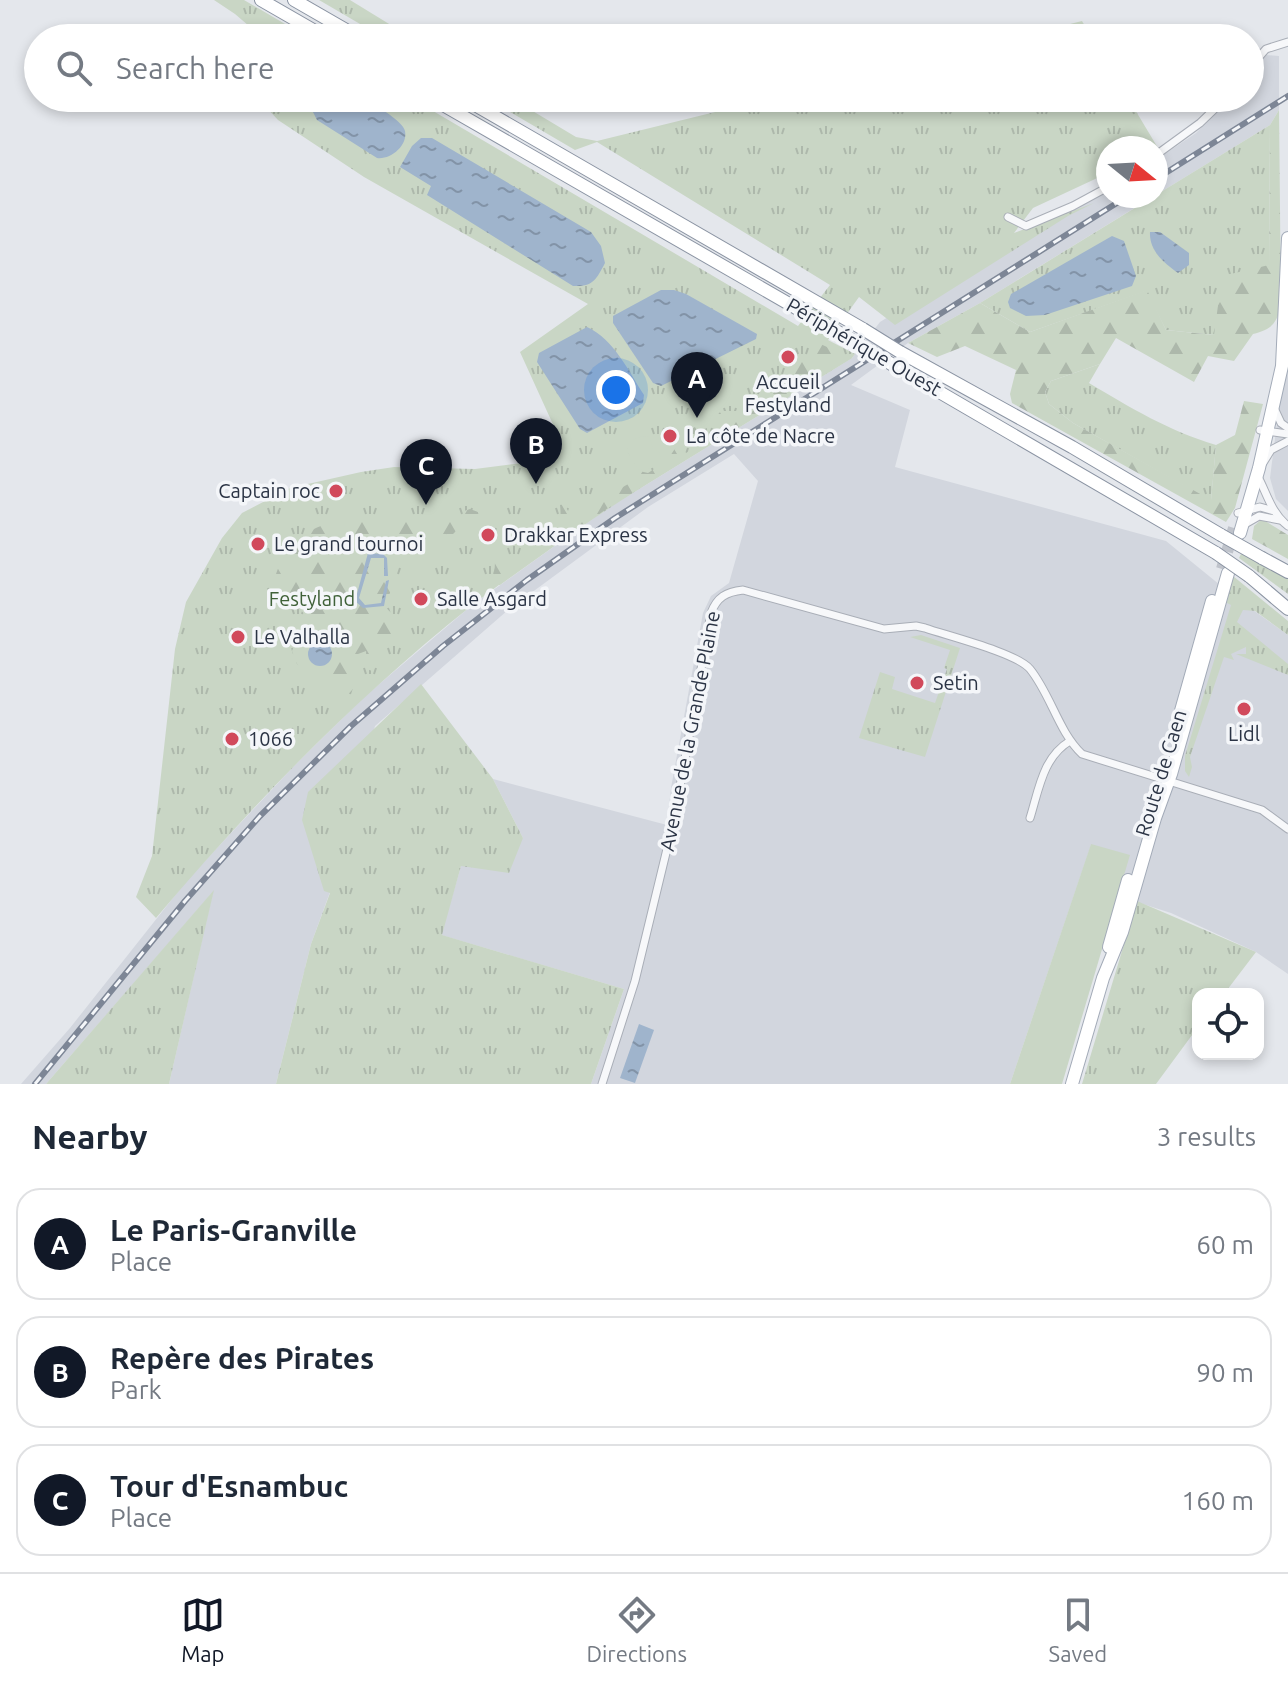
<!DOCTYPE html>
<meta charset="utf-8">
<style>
:root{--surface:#fff;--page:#f2f2f3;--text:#1f2937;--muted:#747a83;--line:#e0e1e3;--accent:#111827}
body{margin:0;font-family:Ubuntu,sans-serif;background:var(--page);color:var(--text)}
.controls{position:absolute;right:24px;bottom:24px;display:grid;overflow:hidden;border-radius:16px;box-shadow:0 4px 12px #0003}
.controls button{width:72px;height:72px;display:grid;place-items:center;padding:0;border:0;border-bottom:2px solid var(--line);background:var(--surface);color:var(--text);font:40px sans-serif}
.compass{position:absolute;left:1096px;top:136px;width:72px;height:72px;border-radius:50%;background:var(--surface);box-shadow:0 4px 12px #0003;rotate:108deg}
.you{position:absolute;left:616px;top:390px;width:28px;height:28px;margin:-20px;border:6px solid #fff;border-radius:50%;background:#1a73e8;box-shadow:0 0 0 12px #1a73e833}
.badge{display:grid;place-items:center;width:52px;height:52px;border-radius:50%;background:var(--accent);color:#fff;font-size:26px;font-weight:700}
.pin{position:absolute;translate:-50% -66px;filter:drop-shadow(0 2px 4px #0008)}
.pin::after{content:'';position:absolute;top:42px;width:28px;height:24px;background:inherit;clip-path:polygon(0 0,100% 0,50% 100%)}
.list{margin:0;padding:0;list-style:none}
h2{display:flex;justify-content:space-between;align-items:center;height:104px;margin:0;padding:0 32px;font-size:34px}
h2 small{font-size:26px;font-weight:400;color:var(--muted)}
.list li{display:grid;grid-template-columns:52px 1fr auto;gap:24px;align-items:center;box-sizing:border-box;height:112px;margin:0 16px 16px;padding:0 16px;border:2px solid var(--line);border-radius:24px}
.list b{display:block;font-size:30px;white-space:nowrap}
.list p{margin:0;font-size:26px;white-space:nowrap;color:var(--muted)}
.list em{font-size:26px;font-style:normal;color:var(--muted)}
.icon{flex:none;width:44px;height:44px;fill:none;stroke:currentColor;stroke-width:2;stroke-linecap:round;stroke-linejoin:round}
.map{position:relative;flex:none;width:1288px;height:1084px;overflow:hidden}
.search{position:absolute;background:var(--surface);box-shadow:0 4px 12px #0003;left:24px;right:24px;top:24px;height:88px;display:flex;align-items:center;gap:20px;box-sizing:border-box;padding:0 28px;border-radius:44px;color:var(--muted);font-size:30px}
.sheet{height:488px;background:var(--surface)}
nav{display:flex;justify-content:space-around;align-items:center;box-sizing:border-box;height:112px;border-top:2px solid var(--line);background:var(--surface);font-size:22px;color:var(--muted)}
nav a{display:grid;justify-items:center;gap:4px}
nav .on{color:var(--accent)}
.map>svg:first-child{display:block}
.built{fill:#d2d6de}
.grass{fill:url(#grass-tufts)}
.forest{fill:url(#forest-firs);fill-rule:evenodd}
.garden{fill:#c9d6c5}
.water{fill:url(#water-ripples)}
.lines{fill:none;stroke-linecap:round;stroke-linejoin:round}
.primary-tunnel{stroke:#bfc3cb;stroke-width:12;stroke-dasharray:12 6;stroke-linecap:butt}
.minor-casing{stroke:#a9aeb7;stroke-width:9}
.primary-casing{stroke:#a3abb8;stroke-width:14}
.trunk-casing{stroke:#8b94a3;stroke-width:14}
.minor{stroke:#f7f8fa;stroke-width:7}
.primary{stroke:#fff;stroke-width:12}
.trunk{stroke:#fff;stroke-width:12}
.rail-casing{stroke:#7d8696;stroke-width:6}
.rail{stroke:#f4f6f9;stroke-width:3;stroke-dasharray:9;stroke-linecap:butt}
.trunk-bridge-casing{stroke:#8b94a3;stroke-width:14;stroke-linecap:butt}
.trunk-bridge{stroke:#fff;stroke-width:12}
.poi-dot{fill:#d1495b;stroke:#f4f6f9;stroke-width:3}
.labels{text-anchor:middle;stroke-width:7;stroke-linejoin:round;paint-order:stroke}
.street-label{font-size:20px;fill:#2b3445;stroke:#f4f6f9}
.poi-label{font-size:20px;fill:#2b3445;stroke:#f4f6f9;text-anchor:start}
.park-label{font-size:20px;fill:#3f6138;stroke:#f4f6f9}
</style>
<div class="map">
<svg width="1288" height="1084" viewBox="0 0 1288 1084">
<defs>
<pattern id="grass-tufts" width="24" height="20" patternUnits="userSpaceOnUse" patternTransform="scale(2)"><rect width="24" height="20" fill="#c9d6c5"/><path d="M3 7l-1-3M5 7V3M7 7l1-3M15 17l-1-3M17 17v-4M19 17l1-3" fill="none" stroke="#adb8ab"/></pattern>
<pattern id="forest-firs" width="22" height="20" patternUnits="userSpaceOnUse" patternTransform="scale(2)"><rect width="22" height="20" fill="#c9d6c5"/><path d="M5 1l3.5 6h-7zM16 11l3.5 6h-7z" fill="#adb8ab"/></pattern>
<pattern id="water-ripples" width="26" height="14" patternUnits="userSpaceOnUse" patternTransform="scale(2)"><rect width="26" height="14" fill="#9fb4cc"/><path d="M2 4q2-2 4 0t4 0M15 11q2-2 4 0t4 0" fill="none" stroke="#8293a7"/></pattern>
</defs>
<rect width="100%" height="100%" fill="#e4e7ec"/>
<!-- built -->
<g class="built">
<path d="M1265 55 1279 56V110L1270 125 1156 195V160L1196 133 1231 98H1250V74Z"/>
<path d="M1108 187V196H1154L980 303 908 343 851 385 910 410 895 467 1166 541 1236 598 1288 635V974L1256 952 1171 913 1118 896 1091 845 1010 1084H591L624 989 441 935 461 866 523 838 493 779 667 825 671 788 703 613 711 596 729 583 758 481 734 454 648 507 508 610 375 726 330 892 311 944 276 1084H169L213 892 46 1084H21L70 1028 188 879 294 766 363 698 471 606 605 510 852 358 880 322 1024 233Z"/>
<path d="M1288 336V511L1276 499 1270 478Z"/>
</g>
<!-- grass -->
<g class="grass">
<path d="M214 0H244L309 38H263L235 14Z"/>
<path d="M319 0H350L412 38H384Z"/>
<path d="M1082 21 1092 38H1014Z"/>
<path d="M277 98H411L798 326 830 285 597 142 575 150 486 98H511L576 137 597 141 772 98H1128L1158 148H1108V173L1033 208 1014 233 1094 203 1068 216 895 325 859 297 828 340 855 354 852 358C723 438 590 513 470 607 355 698 251 806 156 918L136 897 152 856 175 649 186 602 222 538 242 513 290 488 361 472 394 467 475 469 522 463 543 456 561 442 520 352 588 304 364 177 278 120 265 106Z"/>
<path d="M1270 125 1269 265 1214 335 1166 330 1146 291 1030 332 980 303Z"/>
<path d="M1100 364 1089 383C1131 408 1169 431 1216 445L1211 501 1073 423 1049 404 1045 392 1051 381Z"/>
<path d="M1242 552 1288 579V594L1239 558Z"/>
<path d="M1233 576 1288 621V635L1255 611 1243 610 1237 622 1288 664V675L1236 654H1246V647L1231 654 1234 660 1224 657 1190 757 1192 767 1189 777 1185 771V756L1231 605 1225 602Z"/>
<path d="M921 635 960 648 925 757 859 738 880 672 895 677 892 689 935 703 947 669 944 668 950 650 910 637Z"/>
<path d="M421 684 493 779 523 838 509 873 461 866 442 935 624 989 591 1084H276L311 944 330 893 324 891 302 820 308 792Z"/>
<path d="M214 890 169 1084H46L201 905Z"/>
<path d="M1137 901 1256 952 1224 994H1198V1027L1156 1084H1082Z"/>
</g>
<!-- forest -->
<g class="forest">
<path d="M1279 110 1281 306C1276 325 1271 329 1253 334L1234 361 1208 356 1194 382 1116 338 1100 364 1051 381 1045 392 1049 404 1073 423 1211 500 1216 445 1235 435 1244 401 1263 404 1235 508 1226 522 1012 403 1010 394 1016 370 965 346 937 357 908 343 980 303 1030 332 1147 290 1166 330 1214 335 1222 276 1269 265 1270 125Z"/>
<path d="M809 339 852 358 605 510 500 585H496L494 581 495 562 500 558 514 559 524 554 531 542C554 539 563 530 560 505L564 504 571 516 639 478 635 470 648 473 656 468 655 466 661 460 669 458C684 435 688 427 714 419L721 411H746L785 383 783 377 800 359 806 363 811 361ZM719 423H734L686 453 684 450 695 433Z"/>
<path d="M470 509 478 512 481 524 471 535 456 531 453 534C440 534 424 539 412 536L407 544C397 544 388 535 382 527L384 522 454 512 460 520 464 511Z"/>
<path d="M358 518C369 523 373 531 382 538 408 561 394 579 385 607L400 621V627L376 654 381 661 372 671 367 669 366 651 358 654C361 673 358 697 334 699L321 683 297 664 292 651C295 642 304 640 307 632 316 612 285 597 269 605 278 547 300 524 358 518Z"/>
<path d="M1262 519 1288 535V559L1252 539 1254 526Z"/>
</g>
<!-- garden -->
<g class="garden">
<path d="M643 436 650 437 653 449 659 452 661 460 646 471 638 469 626 450 632 440Z"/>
<path d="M1091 844 1130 855 1062 1084H1010Z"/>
</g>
<!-- water -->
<g class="water">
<path d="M315 98C329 98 346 95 360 98 370 100 404 122 405 131 408 146 390 160 377 158L317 120 312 110Z"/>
<path d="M421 138H432L591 232 601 246 605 263C596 280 593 287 573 286L427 195 431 186 400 167 412 146Z"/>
<path d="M1150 232H1160L1189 253V265L1178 273C1164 263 1149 251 1150 232Z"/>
<path d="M1112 236 1124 241 1136 276 1132 286 1045 315 1026 316 1010 308 1008 302 1011 294Z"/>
<path d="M661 290H674L686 294 757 334 756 339 661 386 653 383 613 323V316Z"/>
<path d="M587 327C614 339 629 372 644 395L643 403 587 433 580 429 537 362 539 353Z"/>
<path d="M368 553 383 554 387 558 388 576H384V558H371L359 598 365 605 381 603 386 581 389 580 384 606 363 608 355 601Z"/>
<circle cx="320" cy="654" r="12"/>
<path d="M639 1024 654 1030 635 1083 620 1078Z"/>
</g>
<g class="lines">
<!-- primary-tunnel -->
<path class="primary-tunnel" d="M1222 569 1234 528"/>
<!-- minor casing -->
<g class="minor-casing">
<g id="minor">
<path d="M1250 67 1266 49 1288 42"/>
<path d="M1156 155 1200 123 1226 98"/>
<path d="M1008 217 1026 226 1073 206 1108 187"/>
<path d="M1274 408 1281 423 1288 428"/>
<path d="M1260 430 1288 434"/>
<path d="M1263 463 1271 450 1288 441"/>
<path d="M1257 475C1267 493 1271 513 1288 526"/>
<path d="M1238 513 1260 507 1274 511"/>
<path d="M1245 524 1259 516 1280 520"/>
<path d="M1030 818C1039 789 1043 757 1070 741"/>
<path d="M602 1084 635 981 674 820 711 613C717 597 726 592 743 590L884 629 916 626 925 628C948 636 1017 653 1030 669 1051 695 1058 731 1082 754L1262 810 1288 829"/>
</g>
</g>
<!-- primary casing -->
<g class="primary-casing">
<g id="primary">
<path d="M1240 533 1259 468 1282 366 1288 238"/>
<path d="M1179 718 1212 601"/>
<path d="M1109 947 1128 880"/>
<path d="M1072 1084 1103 978 1122 932 1155 818 1171 774 1228 573"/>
</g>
</g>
<!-- trunk casing -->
<g class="trunk-casing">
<g id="trunk">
<path d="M261 0 327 38"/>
<path d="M294 0 360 38"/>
<path d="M431 98 850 339"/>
<path d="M463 98 863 329"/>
<path d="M900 352 1072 447 1221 535"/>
<path d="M893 365 1216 553"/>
<path d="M1262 558 1288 572"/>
<path d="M1249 576 1288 609"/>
</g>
</g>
<!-- minor -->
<use href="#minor" class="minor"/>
<!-- primary -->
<use href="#primary" class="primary"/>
<!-- trunk -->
<use href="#trunk" class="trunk"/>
<!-- rail casing -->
<g class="rail-casing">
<g id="rail">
<path d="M1156 179 1288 96"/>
<path d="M35 1084 185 901 260 816 351 726 443 646 527 580 615 518 1128 196"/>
</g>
</g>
<!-- rail -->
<use href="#rail" class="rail"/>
<!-- trunk-bridge casing -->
<g class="trunk-bridge-casing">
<g id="trunk-bridge">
<path d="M863 329 900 352"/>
<path d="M850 339 893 365"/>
<path d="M1221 535 1262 558"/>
<path d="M1216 553 1249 576"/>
</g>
</g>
<!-- trunk-bridge -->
<use href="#trunk-bridge" class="trunk-bridge"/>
</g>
<!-- markers -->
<g class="poi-dot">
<circle cx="788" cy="357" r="8"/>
<circle cx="670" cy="436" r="8"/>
<circle cx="336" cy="491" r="8"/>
<circle cx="488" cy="535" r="8"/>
<circle cx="258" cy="544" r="8"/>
<circle cx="421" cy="599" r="8"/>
<circle cx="238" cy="637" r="8"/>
<circle cx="917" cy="683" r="8"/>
<circle cx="1244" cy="709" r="8"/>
<circle cx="232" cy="739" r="8"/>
</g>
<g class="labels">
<!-- street labels -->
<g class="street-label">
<text transform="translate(864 347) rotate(30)" y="7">Périphérique Ouest</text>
<text transform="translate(690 731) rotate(-79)" y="7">Avenue de la Grande Plaine</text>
<text transform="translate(1161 773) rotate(-73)" y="7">Route de Caen</text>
</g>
<!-- poi labels -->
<g class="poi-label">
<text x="788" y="389" text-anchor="middle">Accueil<tspan x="788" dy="23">Festyland</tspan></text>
<text x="686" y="443">La côte de Nacre</text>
<text x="320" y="498" text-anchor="end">Captain roc</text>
<text x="504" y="542">Drakkar Express</text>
<text x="274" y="551">Le grand tournoi</text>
<text x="437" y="606">Salle Asgard</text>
<text x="254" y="644">Le Valhalla</text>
<text x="933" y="690">Setin</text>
<text x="1244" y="741" text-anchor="middle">Lidl</text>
<text x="248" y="746">1066</text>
</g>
<!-- park labels -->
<g class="park-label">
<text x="312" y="606">Festyland</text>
</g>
</g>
</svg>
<div class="controls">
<button><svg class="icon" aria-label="locate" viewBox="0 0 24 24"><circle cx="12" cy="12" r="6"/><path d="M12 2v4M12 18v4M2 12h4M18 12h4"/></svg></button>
</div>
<svg class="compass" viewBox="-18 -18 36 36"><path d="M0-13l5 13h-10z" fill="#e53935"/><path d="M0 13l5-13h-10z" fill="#747a83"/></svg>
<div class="you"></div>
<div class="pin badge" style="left:697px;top:418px">A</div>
<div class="pin badge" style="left:536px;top:484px">B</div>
<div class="pin badge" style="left:426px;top:505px">C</div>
<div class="search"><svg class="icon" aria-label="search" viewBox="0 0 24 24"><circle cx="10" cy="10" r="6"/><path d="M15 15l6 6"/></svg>Search here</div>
</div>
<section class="sheet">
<h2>Nearby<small>3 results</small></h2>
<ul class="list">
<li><span class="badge">A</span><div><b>Le Paris-Granville</b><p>Place</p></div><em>60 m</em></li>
<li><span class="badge">B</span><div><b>Repère des Pirates</b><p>Park</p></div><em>90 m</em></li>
<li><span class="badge">C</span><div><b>Tour d'Esnambuc</b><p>Place</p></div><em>160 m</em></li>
</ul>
</section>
<nav>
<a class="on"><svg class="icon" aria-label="map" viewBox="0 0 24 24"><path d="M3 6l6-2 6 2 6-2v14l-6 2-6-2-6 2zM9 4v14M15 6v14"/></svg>Map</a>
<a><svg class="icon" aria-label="directions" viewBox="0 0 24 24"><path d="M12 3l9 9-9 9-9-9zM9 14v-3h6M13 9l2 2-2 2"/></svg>Directions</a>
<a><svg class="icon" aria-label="saved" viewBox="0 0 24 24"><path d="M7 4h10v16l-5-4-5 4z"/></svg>Saved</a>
</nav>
